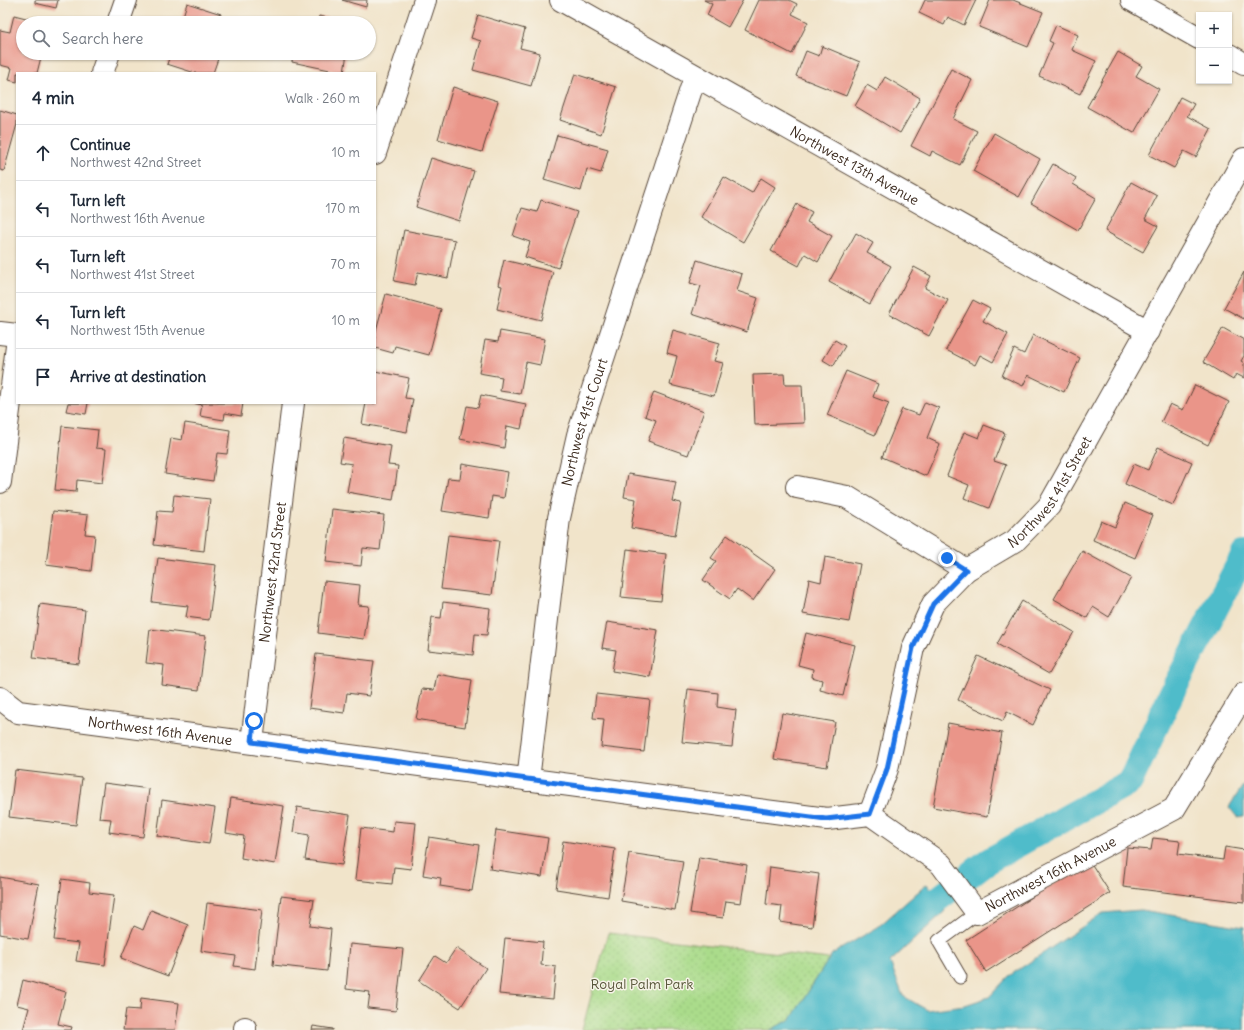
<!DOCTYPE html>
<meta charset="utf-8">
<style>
:root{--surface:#fff;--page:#f2f2f3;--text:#1f2937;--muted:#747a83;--line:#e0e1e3}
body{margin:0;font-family:Delius,sans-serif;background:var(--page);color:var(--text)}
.controls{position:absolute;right:12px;top:12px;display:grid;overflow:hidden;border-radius:0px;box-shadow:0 1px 3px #0004}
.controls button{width:36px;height:36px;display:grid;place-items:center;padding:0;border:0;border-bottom:1px solid var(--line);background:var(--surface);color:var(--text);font:20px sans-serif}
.stop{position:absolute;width:12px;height:12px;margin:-9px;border:3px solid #1a73e8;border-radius:50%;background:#fff}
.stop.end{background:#1a73e8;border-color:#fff;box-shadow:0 1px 4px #0008}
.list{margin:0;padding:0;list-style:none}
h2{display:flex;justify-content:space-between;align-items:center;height:52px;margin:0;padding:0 16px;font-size:17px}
h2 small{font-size:13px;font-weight:400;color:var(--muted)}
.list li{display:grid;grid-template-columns:26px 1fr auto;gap:12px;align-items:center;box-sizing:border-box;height:56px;padding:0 16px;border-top:1px solid var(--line)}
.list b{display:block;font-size:15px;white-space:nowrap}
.list p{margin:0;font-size:13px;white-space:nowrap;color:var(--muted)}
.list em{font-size:13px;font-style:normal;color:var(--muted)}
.icon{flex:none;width:22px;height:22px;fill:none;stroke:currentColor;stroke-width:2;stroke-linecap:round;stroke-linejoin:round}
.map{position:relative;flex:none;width:1244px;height:1030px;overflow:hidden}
.search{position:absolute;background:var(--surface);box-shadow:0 1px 3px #0004;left:16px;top:16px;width:360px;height:44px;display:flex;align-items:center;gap:10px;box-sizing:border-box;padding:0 14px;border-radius:22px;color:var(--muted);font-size:15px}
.panel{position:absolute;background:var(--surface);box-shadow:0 1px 3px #0004;left:16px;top:72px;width:360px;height:332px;border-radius:0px}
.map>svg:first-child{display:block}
.park{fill:url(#park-dots);stroke:#728354}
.water{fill:#4fbcca;stroke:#457374}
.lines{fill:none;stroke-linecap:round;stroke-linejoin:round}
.canal{stroke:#4fbcca;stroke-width:26}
.building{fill:#ea9589}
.service-casing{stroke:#564638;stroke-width:15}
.minor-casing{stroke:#564638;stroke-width:24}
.service{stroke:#fff;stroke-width:13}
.minor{stroke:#fff;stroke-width:22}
.route{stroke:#1a73e8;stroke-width:5}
.labels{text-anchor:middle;stroke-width:3;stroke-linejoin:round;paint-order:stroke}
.street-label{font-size:14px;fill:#3b2a1e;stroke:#f7f3e8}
.park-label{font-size:14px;fill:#575639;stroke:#f7f3e8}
</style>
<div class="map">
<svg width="1244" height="1030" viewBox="0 0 1244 1030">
<defs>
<pattern id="park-dots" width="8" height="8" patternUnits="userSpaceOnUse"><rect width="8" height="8" fill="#aadc8b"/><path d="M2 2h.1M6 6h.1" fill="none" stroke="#93bd78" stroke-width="1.8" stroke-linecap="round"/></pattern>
</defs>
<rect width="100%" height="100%" fill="#f7f3e8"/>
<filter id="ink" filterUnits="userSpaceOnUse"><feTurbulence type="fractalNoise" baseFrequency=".025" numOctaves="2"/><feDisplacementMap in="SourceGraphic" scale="8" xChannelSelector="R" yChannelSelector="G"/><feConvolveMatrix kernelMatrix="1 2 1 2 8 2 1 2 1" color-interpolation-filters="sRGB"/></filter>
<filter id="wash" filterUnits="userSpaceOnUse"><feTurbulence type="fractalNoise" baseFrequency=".012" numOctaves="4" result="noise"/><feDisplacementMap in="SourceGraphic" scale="16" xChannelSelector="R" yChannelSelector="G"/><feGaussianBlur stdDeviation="0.9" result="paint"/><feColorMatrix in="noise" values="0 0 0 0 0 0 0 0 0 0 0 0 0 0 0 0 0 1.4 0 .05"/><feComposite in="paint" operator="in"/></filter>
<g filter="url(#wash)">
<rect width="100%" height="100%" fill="#f1e4ca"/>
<!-- park -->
<path class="park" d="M608 933 829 959 791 1019 770 1030H582Z"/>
<!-- water -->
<g class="water">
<path d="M1244 784V816L1237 817 1229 807Z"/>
<path d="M927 884 945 911 890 962 903 996 927 1010 965 1005 989 997 1009 976 1103 913 1141 910 1244 927V1030H770L791 1019 832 954 878 927Z"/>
</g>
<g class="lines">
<!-- canal -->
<path class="canal" d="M938 899 988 861 1130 782 1174 688 1244 554"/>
</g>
<g id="blocks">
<!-- building -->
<g class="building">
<path d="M35 0H58L56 8 35 3Z"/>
<path d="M342 0H367L366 7Z"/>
<path d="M704 0H743L728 27 707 15 712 4Z"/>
<path d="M759 0H789L797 4 792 14 808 22 792 54 745 30Z"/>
<path d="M925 0H976L964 25 948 17 944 25 919 13Z"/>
<path d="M990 0H1013L1043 12 1028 47 979 27Z"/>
<path d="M187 3 221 14 218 23H181Z"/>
<path d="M14 15 42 22 23 23V53H42L37 73H17V82L9 80 12 68 0 65V30L10 32Z"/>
<path d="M478 15 525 29 520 48 540 53 531 86 473 70 481 41 471 38Z"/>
<path d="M319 16 348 22V23H317Z"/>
<path d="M1056 25 1078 35 1072 50 1096 61 1080 94 1039 76 1053 43 1049 41Z"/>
<path d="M822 46 860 62 846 96 796 76 806 51 819 56Z"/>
<path d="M1118 52 1142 66 1136 76 1159 89 1134 133 1087 107Z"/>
<path d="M171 53H220L213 73H195L167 64Z"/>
<path d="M293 53H347L344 73 292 62Z"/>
<path d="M951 69 972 80 953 119 977 131 960 165 932 151 930 156 911 146Z"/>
<path d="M575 74 616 87 601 134 560 120Z"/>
<path d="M885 77 920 98 900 133 855 106 867 85 877 91Z"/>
<path d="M453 87 498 101 482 152 438 139Z"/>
<path d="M1180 97 1194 104 1187 116 1211 129 1196 157 1184 151 1174 168 1149 155Z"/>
<path d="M0 110 17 115V124L4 171 0 170Z"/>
<path d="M994 133 1040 159 1019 197 973 171Z"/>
<path d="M557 135 608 149 601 173 587 169 581 191 544 180Z"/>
<path d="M431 158 474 171 459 221 416 207Z"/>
<path d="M1053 164 1076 178 1073 184 1096 198 1078 230 1031 203Z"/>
<path d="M724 177 752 193 761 178 775 187 743 242 701 217Z"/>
<path d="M1131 182 1157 196 1145 219 1158 226 1143 252 1105 231Z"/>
<path d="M541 200 577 212 558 268 525 257 530 242 513 236 522 208 537 212Z"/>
<path d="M797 204 812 212 807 222 832 236 818 262 805 254 799 266 771 251Z"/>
<path d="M404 230 455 240 448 278 418 272 415 285 394 281Z"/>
<path d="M856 233 873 243 867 253 891 266 870 304 829 282Z"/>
<path d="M504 260 553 272 541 320 497 309 502 286 498 285Z"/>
<path d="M697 260 742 274 737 291 758 298 747 332 692 314 701 286 690 283Z"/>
<path d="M914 267 931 276 925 288 948 300 929 336 889 314Z"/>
<path d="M1244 272V319L1224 308Z"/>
<path d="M386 294 441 309 429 355 395 346 393 353 375 348V334Z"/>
<path d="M973 300 990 309 983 321 1008 334 993 362 980 355 975 365 946 350Z"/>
<path d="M1223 328 1244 340V356L1241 361 1244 363V378L1236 374 1233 380 1203 362Z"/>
<path d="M673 330 720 343 714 361 723 363 714 396 670 385 677 356 667 353Z"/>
<path d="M500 331 545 339 540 365 526 362 520 394 500 391 502 377 479 373 485 340 498 342Z"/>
<path d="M1033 335 1080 358 1064 392 1028 375 1023 386 1002 376 1014 349 1024 354Z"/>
<path d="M835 340 845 346 833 366 823 360Z"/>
<path d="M375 371 409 378 405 398 413 399 407 432 362 424 366 403H375Z"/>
<path d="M846 371 878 384 873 397 889 403 875 435 827 415Z"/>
<path d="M784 374 785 385H802L804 423 755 425 753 375Z"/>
<path d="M1195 385 1229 402 1208 445 1161 422 1170 404 1183 410Z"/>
<path d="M654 392 704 411 688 455 648 441 656 420 645 416Z"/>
<path d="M481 395 526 404 521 429 507 426 504 448 460 439 467 406 478 408Z"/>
<path d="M925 402 939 408 927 438 940 444 926 476 882 457 902 409 919 415Z"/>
<path d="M68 403H88L86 414 66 411Z"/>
<path d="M193 403H243L241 416 225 413 224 420 200 416 202 405Z"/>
<path d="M185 423 230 430 227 454 217 453 213 481 165 474 171 438 182 440Z"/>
<path d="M984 425 1005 433 994 461 1006 465 989 508 964 498 969 485 947 476 964 432 979 438Z"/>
<path d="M62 426 98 430 96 448 106 449 102 483 77 480 76 492 55 490Z"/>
<path d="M344 438 391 446 388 465 398 466 393 500 347 492 352 464 340 462Z"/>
<path d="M1158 447 1192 462 1173 505 1125 484 1134 464 1148 470Z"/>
<path d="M462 464 508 472 504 498 492 496 489 518 442 511 448 478 460 479Z"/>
<path d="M628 474 676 482 672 501 681 503 675 536 631 528 636 499 624 497Z"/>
<path d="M174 495 210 499 204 551 154 545 158 511 172 512Z"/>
<path d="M1125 503 1153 515 1135 558 1093 540 1101 521 1115 527Z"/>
<path d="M332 509 384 515 380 550 363 548 361 566 326 562Z"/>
<path d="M53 511 88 515 85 534 95 535 91 571 46 565Z"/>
<path d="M448 535 499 541 492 595 441 589Z"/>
<path d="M727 535 775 569 753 601 737 589 730 599 703 580 716 561 711 558Z"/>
<path d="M627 549 666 554 661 601 621 597Z"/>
<path d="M1082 551 1131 578 1109 617 1093 607 1087 618 1054 599Z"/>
<path d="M825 557 860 564 849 622 803 614 809 579 821 582Z"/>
<path d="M158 558 216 565 209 620 186 617 188 606 152 602Z"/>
<path d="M324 581 360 585 358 605 369 606 364 639 318 633Z"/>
<path d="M1022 601 1074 632 1049 674 997 644Z"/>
<path d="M443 602 490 608 487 635 475 634 473 655 428 650 432 617 441 618Z"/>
<path d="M40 604 85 610 79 664 33 658Z"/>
<path d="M607 622 658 630 650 677 612 671 616 650 602 648Z"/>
<path d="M150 629 206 636 199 690 162 685 164 665 146 663Z"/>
<path d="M806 633 855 645 843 696 820 690 822 680 812 677 813 669 798 665Z"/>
<path d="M316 654 374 661 369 696 347 693 344 713 309 708Z"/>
<path d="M978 656 1050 690 1033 725 1007 712 1003 721 958 700Z"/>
<path d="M437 674 472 680 465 727 416 719 422 689 434 690Z"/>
<path d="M688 689 718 693 717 707 736 710 732 747 682 742Z"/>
<path d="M596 694 650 700 644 752 601 747 604 719 593 718Z"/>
<path d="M782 713 835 722 827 767 774 759Z"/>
<path d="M948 723 1002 733 987 817 933 807Z"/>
<path d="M15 770 82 778 76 825 9 817Z"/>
<path d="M104 783 149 789 143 837 109 832 111 819 99 818Z"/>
<path d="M231 798 284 806 275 864 241 858 244 836 226 833Z"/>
<path d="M162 800 215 808 209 844 157 836Z"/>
<path d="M297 807 350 815 342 865 305 860 309 835 293 832Z"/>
<path d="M394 821 416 823 411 869 394 867 392 884 355 880 361 828 393 832Z"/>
<path d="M496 830 548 838 542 877 490 869Z"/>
<path d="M429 837 479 845 472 891 440 886 441 878 423 875Z"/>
<path d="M1153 838 1180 841 1178 854 1223 860 1225 847 1244 850V902L1123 887 1127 848 1151 850Z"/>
<path d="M563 841 615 849 608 897 556 889Z"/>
<path d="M629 853 683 861 675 910 621 901Z"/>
<path d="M699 857 747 865 741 903 726 901 723 918 690 913Z"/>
<path d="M1089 860 1110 893 986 972 966 940Z"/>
<path d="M770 867 819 874 812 927 780 922 782 906 766 904Z"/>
<path d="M0 877 39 884 28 939 0 934Z"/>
<path d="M62 879 90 883 89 892 114 895 105 965 76 961 79 943 54 940Z"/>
<path d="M281 896 314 900 310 926 331 929 327 971 273 965Z"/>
<path d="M207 903 262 910 255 969 234 966 236 956 201 951Z"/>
<path d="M151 910 188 925 168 976 121 958 134 926 143 930Z"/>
<path d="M505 938 543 942 541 965 556 967 553 999 499 994Z"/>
<path d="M350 944 403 949 396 1011 368 1008 370 992 346 989Z"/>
<path d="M456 948 486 968 460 1008 419 981 435 956 446 963Z"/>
<path d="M23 980 66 992 58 1024 72 1027 71 1030H23L29 1008 17 1005Z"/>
<path d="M141 998 179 1003 175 1030H123L126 1009 140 1010Z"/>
<path d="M313 1026 333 1029V1030H312Z"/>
</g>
</g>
</g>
<g filter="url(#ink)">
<use href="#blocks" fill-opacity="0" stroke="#564638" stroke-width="1"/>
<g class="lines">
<!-- service casing -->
<g class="service-casing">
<path id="service" d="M960 977 939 941 977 913"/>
</g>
<!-- minor casing -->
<g class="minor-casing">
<g id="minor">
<path id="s1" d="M561 0 1148 331"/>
<path d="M1132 0 1199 38"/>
<path d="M118 23 126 0"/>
<path d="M1229 55 1244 64"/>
<path d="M102 73 109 53"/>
<path d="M375 153 425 0"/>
<path d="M0 333 17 335"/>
<path d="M0 482 17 346"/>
<path d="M797 487 847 497 966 570"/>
<path id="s2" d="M0 698 18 712 827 819 870 814 941 864 977 913 1174 809 1244 694"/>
<path id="s3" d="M252 742 293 403"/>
<path id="s4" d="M528 780 559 518 578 435 695 77"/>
<path id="s5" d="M870 814 887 769 913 648 933 604 966 570 1015 541 1049 506 1244 159"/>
<path d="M245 1030V1028"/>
</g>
</g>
<!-- service -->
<use href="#service" class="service"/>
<!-- minor -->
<use href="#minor" class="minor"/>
</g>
</g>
<g class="lines" filter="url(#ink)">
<!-- route -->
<path class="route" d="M254 721 252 742 826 819 870 814 887 769 913 648 933 604 966 570 947 558"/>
</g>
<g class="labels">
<!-- street labels -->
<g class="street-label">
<text dy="5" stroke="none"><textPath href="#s1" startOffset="337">Northwest 13th Avenue</textPath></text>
<text dy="5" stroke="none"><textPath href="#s4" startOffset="363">Northwest 41st Court</textPath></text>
<text dy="5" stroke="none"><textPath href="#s5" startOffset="385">Northwest 41st Street</textPath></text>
<text dy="5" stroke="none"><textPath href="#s3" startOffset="171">Northwest 42nd Street</textPath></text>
<text dy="5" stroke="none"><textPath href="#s2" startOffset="166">Northwest 16th Avenue</textPath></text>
<text dy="5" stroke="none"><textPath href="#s2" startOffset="1113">Northwest 16th Avenue</textPath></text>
</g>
<!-- park labels -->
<g class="park-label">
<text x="642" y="989">Royal Palm Park</text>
</g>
</g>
</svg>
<div class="controls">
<button>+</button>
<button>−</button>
</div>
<div class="stop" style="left:254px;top:721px"></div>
<div class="stop end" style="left:947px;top:558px"></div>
<div class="search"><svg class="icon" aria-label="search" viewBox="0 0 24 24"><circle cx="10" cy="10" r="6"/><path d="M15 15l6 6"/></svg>Search here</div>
<section class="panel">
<h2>4 min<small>Walk · 260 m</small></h2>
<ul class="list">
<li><svg class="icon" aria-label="ahead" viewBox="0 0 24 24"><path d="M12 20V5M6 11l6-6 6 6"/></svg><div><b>Continue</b><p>Northwest 42nd Street</p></div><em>10 m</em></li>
<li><svg class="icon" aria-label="left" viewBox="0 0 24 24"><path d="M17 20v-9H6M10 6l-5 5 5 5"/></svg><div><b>Turn left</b><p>Northwest 16th Avenue</p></div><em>170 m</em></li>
<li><svg class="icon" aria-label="left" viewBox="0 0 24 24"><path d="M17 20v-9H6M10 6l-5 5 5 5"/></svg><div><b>Turn left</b><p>Northwest 41st Street</p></div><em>70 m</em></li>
<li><svg class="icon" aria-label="left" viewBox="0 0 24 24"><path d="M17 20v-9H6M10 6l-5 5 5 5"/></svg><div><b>Turn left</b><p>Northwest 15th Avenue</p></div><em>10 m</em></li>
<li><svg class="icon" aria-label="arrive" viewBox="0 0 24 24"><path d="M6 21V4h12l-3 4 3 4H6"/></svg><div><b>Arrive at destination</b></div></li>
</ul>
</section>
</div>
